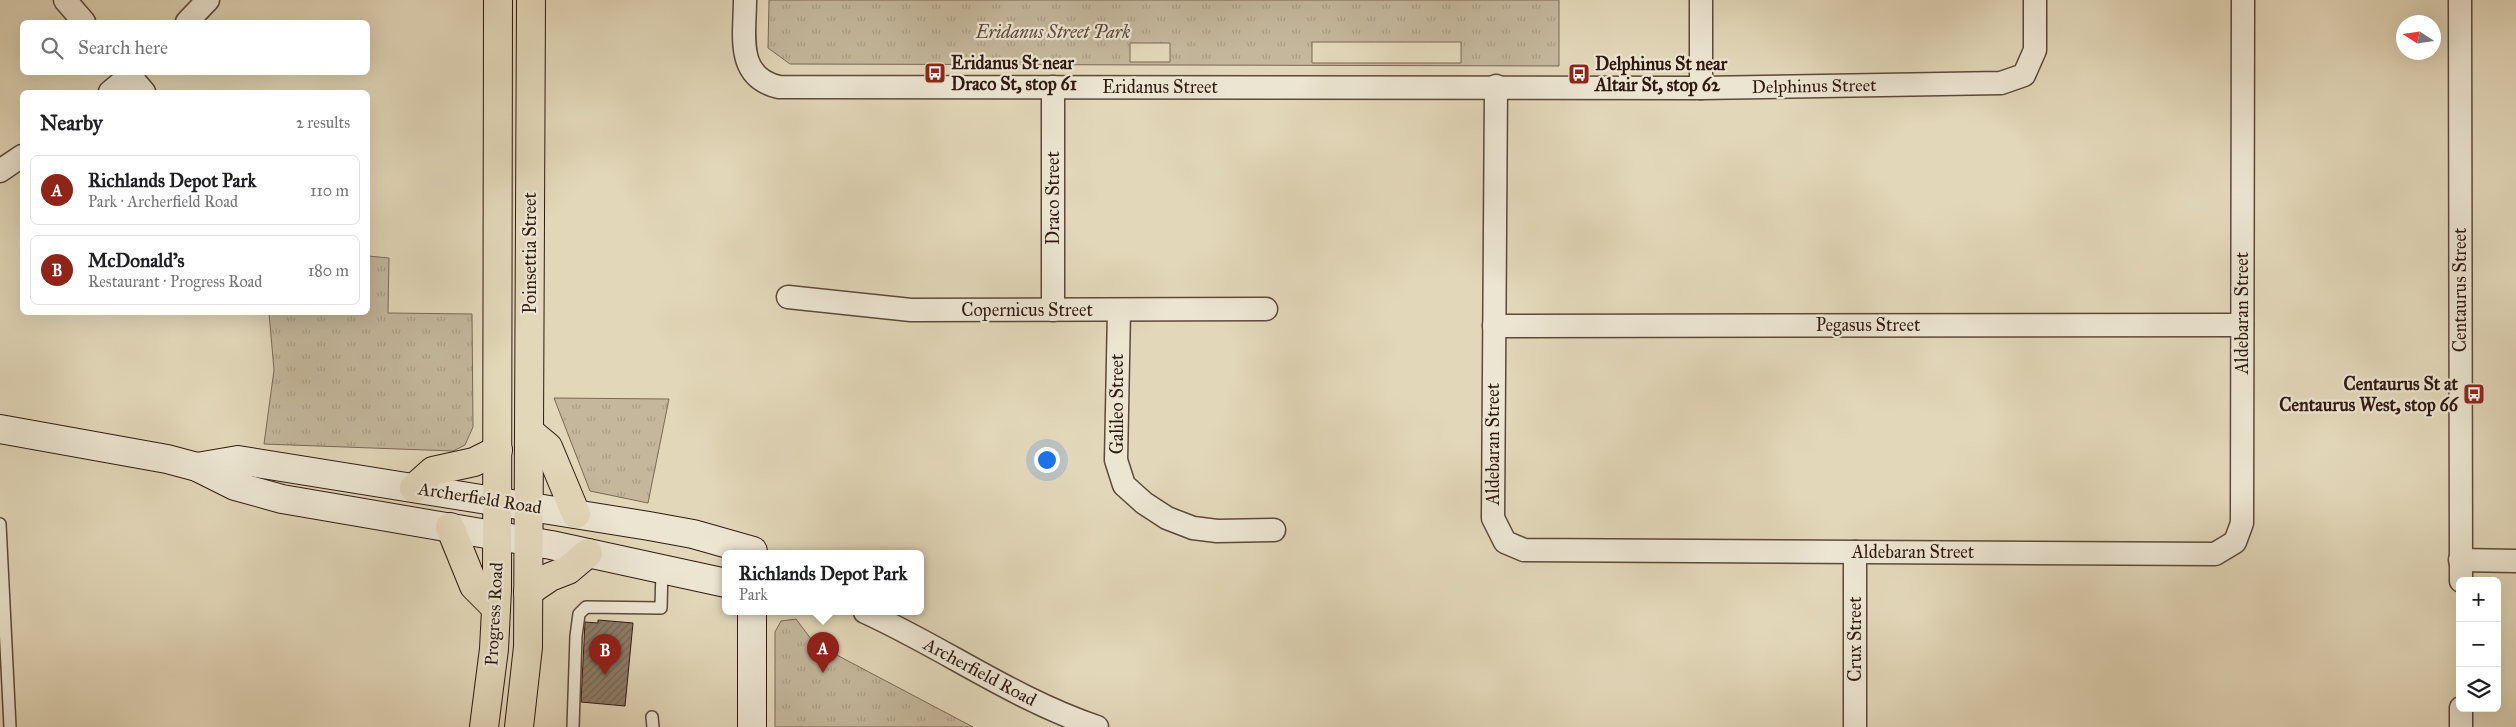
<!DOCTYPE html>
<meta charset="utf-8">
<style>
:root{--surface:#fff;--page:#f6f6f6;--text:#202124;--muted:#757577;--line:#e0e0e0;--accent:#8f2418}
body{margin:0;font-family:"IM FELL Great Primer",serif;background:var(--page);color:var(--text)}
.controls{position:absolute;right:15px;bottom:15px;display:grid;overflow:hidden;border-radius:8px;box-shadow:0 5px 20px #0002}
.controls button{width:45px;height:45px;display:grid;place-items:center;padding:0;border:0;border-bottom:1px solid var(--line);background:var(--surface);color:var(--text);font:25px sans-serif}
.compass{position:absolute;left:2396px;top:15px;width:45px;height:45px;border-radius:50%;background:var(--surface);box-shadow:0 5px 20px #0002;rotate:282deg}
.you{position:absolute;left:1046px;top:459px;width:18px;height:18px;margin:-12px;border:4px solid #fff;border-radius:50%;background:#1a73e8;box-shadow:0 0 0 8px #1a73e833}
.badge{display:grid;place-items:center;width:32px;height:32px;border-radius:50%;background:var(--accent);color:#fff;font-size:16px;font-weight:700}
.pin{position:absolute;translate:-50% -41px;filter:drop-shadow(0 1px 2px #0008)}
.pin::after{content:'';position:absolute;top:26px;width:18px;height:15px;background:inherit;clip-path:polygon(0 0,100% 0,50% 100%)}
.popup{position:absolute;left:722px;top:550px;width:202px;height:65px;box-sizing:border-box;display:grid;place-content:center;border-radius:8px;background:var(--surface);filter:drop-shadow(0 1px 4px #0005);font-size:16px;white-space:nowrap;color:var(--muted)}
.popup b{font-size:19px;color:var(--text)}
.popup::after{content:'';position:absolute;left:50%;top:100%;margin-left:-10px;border:10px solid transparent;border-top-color:var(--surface)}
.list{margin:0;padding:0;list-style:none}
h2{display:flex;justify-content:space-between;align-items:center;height:65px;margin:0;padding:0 20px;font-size:21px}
h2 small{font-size:16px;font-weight:400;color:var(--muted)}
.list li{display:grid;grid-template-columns:32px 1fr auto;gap:15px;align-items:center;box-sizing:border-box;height:70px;margin:0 10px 10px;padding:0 10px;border:1px solid var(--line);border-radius:8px}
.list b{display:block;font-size:19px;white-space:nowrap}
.list p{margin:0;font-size:16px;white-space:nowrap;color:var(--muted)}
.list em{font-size:16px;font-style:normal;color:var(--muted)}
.icon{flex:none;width:28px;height:28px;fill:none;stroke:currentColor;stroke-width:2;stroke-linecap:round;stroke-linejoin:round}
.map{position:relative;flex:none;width:2516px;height:727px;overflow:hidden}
.search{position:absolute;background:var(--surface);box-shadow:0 5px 20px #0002;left:20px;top:20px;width:350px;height:55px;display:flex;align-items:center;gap:12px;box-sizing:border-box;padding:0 18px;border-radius:8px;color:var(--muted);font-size:19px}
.panel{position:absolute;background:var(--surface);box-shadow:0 5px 20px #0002;left:20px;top:90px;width:350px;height:225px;border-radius:8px}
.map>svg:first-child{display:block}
.park{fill:url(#park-tufts);stroke:#7a6856;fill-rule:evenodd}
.building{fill:url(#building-hatch);stroke:#2f1a10}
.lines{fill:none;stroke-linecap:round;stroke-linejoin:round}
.lane-casing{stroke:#5c493a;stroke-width:14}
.street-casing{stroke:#5c493a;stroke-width:25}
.secondary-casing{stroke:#2f1a10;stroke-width:30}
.primary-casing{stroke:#2f1a10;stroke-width:30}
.lane{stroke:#ece5d2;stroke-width:11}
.street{stroke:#ece5d2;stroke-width:22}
.secondary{stroke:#ece5d2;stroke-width:28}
.primary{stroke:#e2d7b9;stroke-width:28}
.labels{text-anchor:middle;stroke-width:4.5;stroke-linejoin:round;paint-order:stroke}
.park-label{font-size:18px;font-style:italic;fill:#5c493a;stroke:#ece5d2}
.poi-label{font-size:18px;font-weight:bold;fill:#2f1a10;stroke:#ece5d2;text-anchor:start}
.street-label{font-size:18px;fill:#2f1a10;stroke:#ece5d2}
</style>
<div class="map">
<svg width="2516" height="727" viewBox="0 0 2516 727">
<defs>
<pattern id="park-tufts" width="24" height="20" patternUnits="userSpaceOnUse" patternTransform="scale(1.25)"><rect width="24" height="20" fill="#c4b79c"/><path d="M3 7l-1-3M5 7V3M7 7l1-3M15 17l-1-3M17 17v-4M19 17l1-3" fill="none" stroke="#a99d85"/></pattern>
<pattern id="building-hatch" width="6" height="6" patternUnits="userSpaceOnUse" patternTransform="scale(1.25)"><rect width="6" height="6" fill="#8c7c68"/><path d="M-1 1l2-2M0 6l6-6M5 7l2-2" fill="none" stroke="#736554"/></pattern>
</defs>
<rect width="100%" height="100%" fill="#e2d7b9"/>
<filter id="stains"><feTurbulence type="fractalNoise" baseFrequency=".004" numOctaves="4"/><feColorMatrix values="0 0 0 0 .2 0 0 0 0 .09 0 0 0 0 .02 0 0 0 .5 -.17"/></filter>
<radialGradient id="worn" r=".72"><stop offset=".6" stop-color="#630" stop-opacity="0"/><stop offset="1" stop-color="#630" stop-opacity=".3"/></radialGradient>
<!-- park -->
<g class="park">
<path d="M769 0H1559V66L790 64 768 48ZM1312 42H1461V63H1312ZM1130 43H1170V62H1130Z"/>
<path d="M368 256 389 258 388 313 472 314 473 427 465 445 453 451 264 444 274 370 269 313 368 312Z"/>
<path d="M554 398 669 399 648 503 590 491Z"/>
<path d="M796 619 814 643 973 727H775V632L781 621Z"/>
</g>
<!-- building -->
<path class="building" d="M598 620 633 623 625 706 581 702 585 622 598 623Z"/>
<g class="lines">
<!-- lane casing -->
<g class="lane-casing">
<g id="lane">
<path d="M0 524 10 727"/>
<path d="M652 717 653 727"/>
<path d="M573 727 576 636 579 614 586 607 661 608 662 568"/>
</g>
</g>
<!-- street casing -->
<g class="street-casing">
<g id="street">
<path d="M65 0 84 22"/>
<path d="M745 0C745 35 735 77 779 87L1701 88 2001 83 2024 75 2035 50V0"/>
<path d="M2460 0 2461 581"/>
<path d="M187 22 208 0"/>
<path d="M127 72 144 92"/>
<path d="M1496 86 1493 518 1505 542 1524 550 2215 554 2235 542 2242 523 2243 0"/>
<path d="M1701 88V0"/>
<path d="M110 92 134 72"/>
<path d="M0 171 22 156"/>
<path d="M788 297 911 310 1266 309"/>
<path d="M1053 310V87"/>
<path d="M1119 310 1116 460 1124 485 1144 503 1167 518 1193 528 1217 531 1274 530"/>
<path d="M1494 326 2242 325"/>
<path d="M1855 552V727"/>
<path d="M2460 560 2516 561"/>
<path d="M865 612C944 648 1014 699 1097 727"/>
<path d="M2461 708V727"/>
</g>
</g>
<!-- secondary casing -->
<g class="secondary-casing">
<g id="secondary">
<path d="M0 429 167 459 197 467 235 486 282 499 551 545 726 583"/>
<path d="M197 467 238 460 649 526 693 534 753 551V554"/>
<path d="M752 612V727"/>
</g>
</g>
<!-- primary casing -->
<g class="primary-casing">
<g id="primary">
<path d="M530 432 548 447 576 514"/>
<path d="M414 488 433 471 474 462 498 450"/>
<path d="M450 527 474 586 496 608"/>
<path d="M528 592 550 577 568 570 588 553"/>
<path d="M484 727 494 649 497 590 498 0"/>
<path d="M519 727 528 647 531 0"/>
</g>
</g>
<!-- lane -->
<use href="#lane" class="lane"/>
<!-- street -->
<use href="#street" class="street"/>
<!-- secondary -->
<use href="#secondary" class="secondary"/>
<!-- primary -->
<use href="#primary" class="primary"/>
</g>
<!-- icons -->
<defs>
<g id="bus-square" transform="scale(1.125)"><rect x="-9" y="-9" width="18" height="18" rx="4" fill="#8f2418" stroke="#ece5d2"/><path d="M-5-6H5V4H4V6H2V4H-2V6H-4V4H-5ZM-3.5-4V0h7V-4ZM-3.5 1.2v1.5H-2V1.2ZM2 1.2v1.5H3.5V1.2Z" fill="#fff"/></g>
</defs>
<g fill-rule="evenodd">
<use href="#bus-square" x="935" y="73"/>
<use href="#bus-square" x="1579" y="74"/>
<use href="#bus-square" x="2474" y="394"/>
</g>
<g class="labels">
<!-- park labels -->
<g class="park-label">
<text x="1053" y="38">Eridanus Street Park</text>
</g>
<!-- poi labels -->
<g class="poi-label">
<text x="951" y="69">Eridanus St near<tspan x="951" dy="21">Draco St, stop 61</tspan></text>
<text x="1595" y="70">Delphinus St near<tspan x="1595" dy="21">Altair St, stop 62</tspan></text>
<text x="2458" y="390" text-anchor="end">Centaurus St at<tspan x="2458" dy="21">Centaurus West, stop 66</tspan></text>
</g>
<!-- street labels -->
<g class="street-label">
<text transform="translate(1814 86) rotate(-1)" y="6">Delphinus Street</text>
<text x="1160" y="93">Eridanus Street</text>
<text transform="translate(1053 198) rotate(-90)" y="6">Draco Street</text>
<text transform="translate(530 253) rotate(-90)" y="6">Poinsettia Street</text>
<text transform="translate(2460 290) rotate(-90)" y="6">Centaurus Street</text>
<text x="1027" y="316">Copernicus Street</text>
<text transform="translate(2242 313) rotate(-90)" y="6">Aldebaran Street</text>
<text x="1868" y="331">Pegasus Street</text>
<text transform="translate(1117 404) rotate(-90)" y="6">Galileo Street</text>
<text transform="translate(1493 444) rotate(-90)" y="6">Aldebaran Street</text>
<text transform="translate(480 498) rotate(9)" y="6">Archerfield Road</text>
<text x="1913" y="558">Aldebaran Street</text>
<text transform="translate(494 614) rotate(-87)" y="6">Progress Road</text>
<text transform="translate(1855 639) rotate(-90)" y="6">Crux Street</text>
<text transform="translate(980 672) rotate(28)" y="6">Archerfield Road</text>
</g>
</g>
<rect width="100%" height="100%" filter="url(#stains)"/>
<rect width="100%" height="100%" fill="url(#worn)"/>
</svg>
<div class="controls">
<button>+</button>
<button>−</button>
<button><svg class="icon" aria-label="layers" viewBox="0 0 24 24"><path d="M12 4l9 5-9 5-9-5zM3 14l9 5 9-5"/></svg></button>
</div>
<svg class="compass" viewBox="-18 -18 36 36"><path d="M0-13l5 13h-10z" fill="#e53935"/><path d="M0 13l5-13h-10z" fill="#757577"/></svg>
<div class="you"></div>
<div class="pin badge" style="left:823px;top:673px">A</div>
<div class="popup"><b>Richlands Depot Park</b>Park</div>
<div class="pin badge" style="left:605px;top:675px">B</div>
<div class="search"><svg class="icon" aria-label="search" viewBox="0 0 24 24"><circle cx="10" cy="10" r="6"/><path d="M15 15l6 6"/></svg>Search here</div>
<section class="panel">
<h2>Nearby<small>2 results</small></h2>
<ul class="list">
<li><span class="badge">A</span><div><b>Richlands Depot Park</b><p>Park · Archerfield Road</p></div><em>110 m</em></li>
<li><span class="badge">B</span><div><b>McDonald's</b><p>Restaurant · Progress Road</p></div><em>180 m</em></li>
</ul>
</section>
</div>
